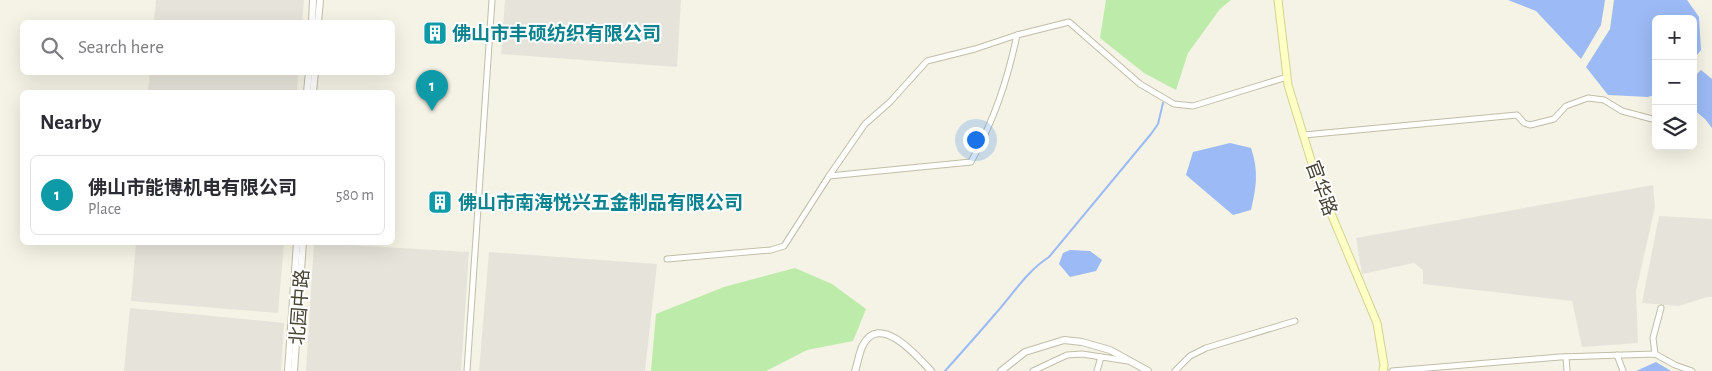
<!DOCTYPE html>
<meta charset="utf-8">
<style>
:root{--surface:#fff;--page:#f2f2f3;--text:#2b2b33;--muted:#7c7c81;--line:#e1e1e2;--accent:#0b8043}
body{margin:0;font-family:"Alegreya Sans","Noto Sans SC",sans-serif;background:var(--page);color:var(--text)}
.controls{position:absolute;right:15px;top:15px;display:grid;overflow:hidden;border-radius:8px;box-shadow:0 5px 20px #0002}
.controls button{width:45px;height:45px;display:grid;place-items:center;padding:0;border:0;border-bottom:1px solid var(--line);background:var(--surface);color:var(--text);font:25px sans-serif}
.you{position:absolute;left:975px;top:139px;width:18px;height:18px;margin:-12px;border:4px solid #fff;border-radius:50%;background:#1a73e8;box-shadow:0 0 0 8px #1a73e833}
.badge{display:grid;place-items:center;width:32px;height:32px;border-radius:50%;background:var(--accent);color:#fff;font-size:16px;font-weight:700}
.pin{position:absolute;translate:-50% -41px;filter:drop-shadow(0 1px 2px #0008)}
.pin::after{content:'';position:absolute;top:26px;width:18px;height:15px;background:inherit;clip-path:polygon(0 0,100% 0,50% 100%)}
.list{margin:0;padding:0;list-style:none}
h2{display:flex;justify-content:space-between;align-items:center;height:65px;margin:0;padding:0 20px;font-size:21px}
h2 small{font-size:16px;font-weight:400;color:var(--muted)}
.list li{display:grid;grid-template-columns:32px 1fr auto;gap:15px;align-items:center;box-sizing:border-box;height:80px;margin:0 10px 10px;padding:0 10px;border:1px solid var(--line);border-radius:8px}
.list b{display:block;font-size:19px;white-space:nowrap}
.list p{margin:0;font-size:16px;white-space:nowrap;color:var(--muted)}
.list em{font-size:16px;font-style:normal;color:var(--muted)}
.icon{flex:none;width:28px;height:28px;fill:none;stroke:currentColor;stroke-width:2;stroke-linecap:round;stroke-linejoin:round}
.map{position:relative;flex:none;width:1712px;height:371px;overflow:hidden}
.search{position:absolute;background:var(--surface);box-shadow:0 5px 20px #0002;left:20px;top:20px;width:375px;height:55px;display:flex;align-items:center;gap:12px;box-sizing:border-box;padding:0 18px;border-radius:8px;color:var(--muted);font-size:19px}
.panel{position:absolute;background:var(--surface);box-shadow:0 5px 20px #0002;left:20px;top:90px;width:375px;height:155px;border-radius:8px}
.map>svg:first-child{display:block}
.industrial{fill:#e6e4da}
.green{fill:#bdebaa}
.water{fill:#9cbaf6}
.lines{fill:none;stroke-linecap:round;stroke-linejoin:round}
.stream{stroke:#9cbaf6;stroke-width:2}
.minor-casing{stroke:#c0bea7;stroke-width:7}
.tertiary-casing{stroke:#c0bea7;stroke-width:8}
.secondary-casing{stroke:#d4d48f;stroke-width:9}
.minor{stroke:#fff;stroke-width:5}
.tertiary{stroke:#fff;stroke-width:6}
.secondary{stroke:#feffc4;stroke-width:7}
.labels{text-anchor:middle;stroke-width:4;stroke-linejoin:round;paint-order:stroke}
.culture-label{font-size:19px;font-weight:bold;fill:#0d838f;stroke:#fff;text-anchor:start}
.street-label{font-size:19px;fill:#474434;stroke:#fff}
</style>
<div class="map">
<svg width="1712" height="371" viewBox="0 0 1712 371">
<rect width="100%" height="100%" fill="#f4f3e5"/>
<!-- industrial -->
<g class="industrial">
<path d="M156 0H304L302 22H154Z"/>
<path d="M505 0H681L677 67 501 54Z"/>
<path d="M150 73V72L298 73 297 92H148Z"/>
<path d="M1653 185 1655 207 1636 291 1638 343 1582 347 1572 301 1423 284V270L1414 263 1362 274 1356 238Z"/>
<path d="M1659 216 1712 219V297H1707L1679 306 1642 303Z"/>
<path d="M136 243H284L278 313 131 301Z"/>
<path d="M314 243 469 252 461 371H306Z"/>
<path d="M489 252 657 264 645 371H479Z"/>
<path d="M130 308 284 323 281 371H124Z"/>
</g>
<!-- green -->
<g class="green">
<path d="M1106 0H1231L1220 9 1188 53 1176 90 1144 73 1100 38Z"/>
<path d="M795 268 832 284 866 309 853 341 807 350 766 371H651L656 314 724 287Z"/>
</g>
<!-- water -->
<g class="water">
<path d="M1508 0H1605L1601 25 1581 59 1536 11Z"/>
<path d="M1614 0H1687L1699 17 1701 50 1693 60V19H1656V94L1648 97 1608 95 1586 67 1610 29Z"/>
<path d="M1701 70 1712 79V128L1705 119 1693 109V78Z"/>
<path d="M1230 143 1251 148C1259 172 1256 187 1251 210L1233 215 1186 175 1193 152Z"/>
<path d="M1070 250 1090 251 1102 260 1096 271 1070 277 1059 264 1063 253Z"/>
<path d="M1656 362 1671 371H1636Z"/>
</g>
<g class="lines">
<!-- stream -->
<path class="stream" d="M945 371C962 352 979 333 996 313 1013 294 1027 271 1049 257L1151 134 1158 124 1163 103"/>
<!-- minor casing -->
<g class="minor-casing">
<g id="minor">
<path d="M1304 135 1517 115 1524 123 1530 125 1554 119 1566 106 1588 98 1604 100 1622 111 1656 120"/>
<path d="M829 176 865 124 890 102 927 61 975 49 1017 35"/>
<path d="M667 259 771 250 784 246 829 176 971 162C994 120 1007 82 1017 35L1069 22 1140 84 1174 104 1193 106 1287 77"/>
<path d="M1655 354 1653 338 1661 308"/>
<path d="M1617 355 1623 371"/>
<path d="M1566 357 1567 371"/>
<path d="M467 371 492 0"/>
<path d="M1033 371 1067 355 1082 354 1128 361"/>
<path d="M1097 371 1101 357"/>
<path d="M1175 371 1190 356 1206 348 1295 321"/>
<path d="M1392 371 1560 357 1655 354 1675 365 1692 371"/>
</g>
</g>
<!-- tertiary casing -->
<g class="tertiary-casing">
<g id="tertiary">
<path d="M312 22 313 0"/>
<path d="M318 22 320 0"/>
<path d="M307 92 309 72"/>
<path d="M313 92 315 72"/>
<path d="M288 371 297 242"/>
<path d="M294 371 303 242"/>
<path d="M855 371C858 363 859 352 863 345 880 312 918 357 931 371"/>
<path d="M1001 371 1025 352 1064 340 1082 342 1110 350 1148 371"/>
</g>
</g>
<!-- secondary casing -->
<g class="secondary-casing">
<path id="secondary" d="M1278 0 1288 85 1317 180 1377 323 1384 365 1383 371"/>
</g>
<!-- minor -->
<use href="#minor" class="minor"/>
<!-- tertiary -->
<use href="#tertiary" class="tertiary"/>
<!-- secondary -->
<use href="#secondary" class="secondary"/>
</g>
<!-- icons -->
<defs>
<g id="building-square" transform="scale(1.25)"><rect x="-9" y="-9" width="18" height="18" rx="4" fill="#0f9aa8" stroke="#fff"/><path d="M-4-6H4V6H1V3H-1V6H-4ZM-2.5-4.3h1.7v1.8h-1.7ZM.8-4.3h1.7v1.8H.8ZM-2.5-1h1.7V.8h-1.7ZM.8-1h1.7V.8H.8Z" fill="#fff"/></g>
</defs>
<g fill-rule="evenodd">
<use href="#building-square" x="435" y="33"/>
<use href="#building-square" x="440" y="202"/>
</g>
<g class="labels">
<!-- culture labels -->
<g class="culture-label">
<text x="452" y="40">佛山市丰硕纺织有限公司</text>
<text x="458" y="209">佛山市南海悦兴五金制品有限公司</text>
</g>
<!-- street labels -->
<g class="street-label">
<text transform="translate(1322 188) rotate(70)" y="7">官华路</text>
<text transform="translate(299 307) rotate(-86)" y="7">北园中路</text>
</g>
</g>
</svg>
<div class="controls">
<button>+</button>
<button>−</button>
<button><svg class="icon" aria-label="layers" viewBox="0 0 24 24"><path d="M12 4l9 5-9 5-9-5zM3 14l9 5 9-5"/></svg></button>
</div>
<div class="you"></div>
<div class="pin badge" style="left:432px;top:111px;background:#0f9aa8">1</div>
<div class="search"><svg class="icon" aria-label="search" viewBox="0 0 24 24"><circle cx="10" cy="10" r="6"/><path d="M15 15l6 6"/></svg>Search here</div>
<section class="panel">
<h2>Nearby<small></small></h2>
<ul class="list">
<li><span class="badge" style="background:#0f9aa8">1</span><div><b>佛山市能博机电有限公司</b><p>Place</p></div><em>580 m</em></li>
</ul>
</section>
</div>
